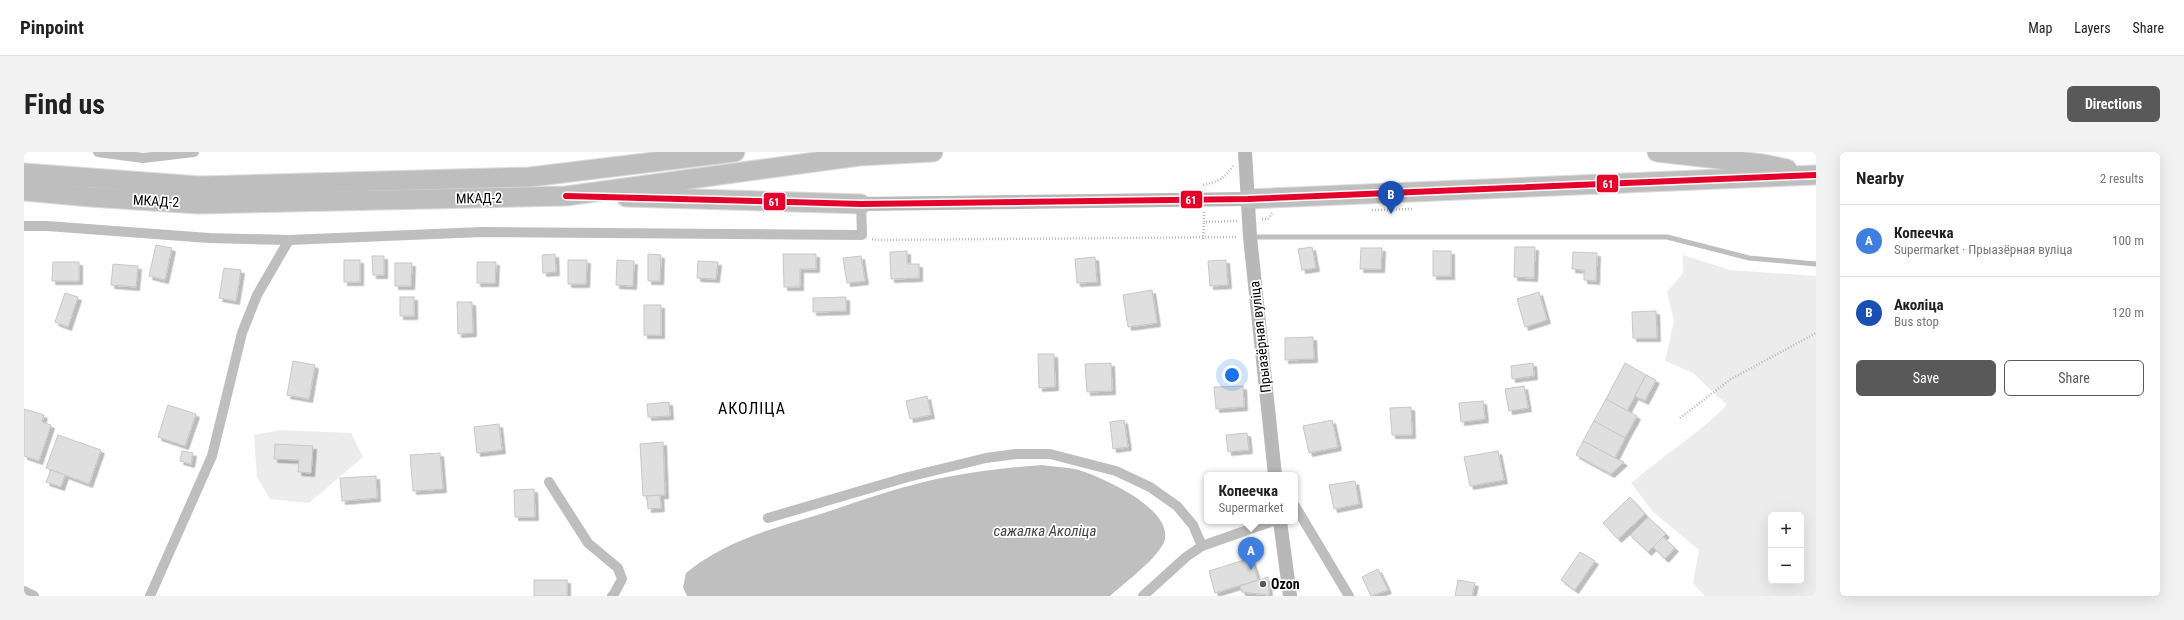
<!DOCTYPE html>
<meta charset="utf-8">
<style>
:root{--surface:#fff;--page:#f2f2f2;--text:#222;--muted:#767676;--line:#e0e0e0;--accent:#595959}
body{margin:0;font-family:"Roboto Condensed",sans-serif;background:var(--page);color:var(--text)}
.controls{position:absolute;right:12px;bottom:12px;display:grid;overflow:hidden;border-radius:6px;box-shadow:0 4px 16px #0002}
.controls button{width:36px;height:36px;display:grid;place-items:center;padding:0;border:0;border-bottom:1px solid var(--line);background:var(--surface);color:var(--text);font:20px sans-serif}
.you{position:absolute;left:1208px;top:223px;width:14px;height:14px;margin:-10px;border:3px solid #fff;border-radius:50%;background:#1a73e8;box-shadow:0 0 0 6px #1a73e833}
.badge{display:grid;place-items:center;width:26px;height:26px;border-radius:50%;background:var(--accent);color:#fff;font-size:13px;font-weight:700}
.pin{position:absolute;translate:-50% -33px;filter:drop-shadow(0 1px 2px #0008)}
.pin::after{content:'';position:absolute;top:21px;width:14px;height:12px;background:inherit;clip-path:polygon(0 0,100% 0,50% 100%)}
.popup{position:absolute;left:1180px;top:320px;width:94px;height:52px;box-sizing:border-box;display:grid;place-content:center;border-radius:6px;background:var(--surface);filter:drop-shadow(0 1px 3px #0005);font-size:13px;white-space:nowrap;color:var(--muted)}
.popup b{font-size:15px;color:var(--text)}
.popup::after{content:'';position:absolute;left:50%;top:100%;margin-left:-8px;border:8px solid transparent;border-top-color:var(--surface)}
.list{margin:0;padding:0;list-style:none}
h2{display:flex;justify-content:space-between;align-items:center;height:52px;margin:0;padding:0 16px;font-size:17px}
h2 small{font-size:13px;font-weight:400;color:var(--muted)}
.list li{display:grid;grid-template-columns:26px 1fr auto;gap:12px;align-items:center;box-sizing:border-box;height:72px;padding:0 16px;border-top:1px solid var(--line)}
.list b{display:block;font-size:15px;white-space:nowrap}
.list p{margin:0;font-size:13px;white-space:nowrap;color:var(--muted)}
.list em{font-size:13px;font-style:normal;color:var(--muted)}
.actions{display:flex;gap:8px;padding:12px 16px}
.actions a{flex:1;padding:9px 0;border:1px solid var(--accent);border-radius:6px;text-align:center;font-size:14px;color:var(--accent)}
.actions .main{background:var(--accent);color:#fff}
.map{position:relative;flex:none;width:1792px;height:444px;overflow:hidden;border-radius:6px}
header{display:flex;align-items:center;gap:24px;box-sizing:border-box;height:56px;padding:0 20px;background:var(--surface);border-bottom:1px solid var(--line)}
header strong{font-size:19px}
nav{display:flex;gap:22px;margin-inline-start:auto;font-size:14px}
.intro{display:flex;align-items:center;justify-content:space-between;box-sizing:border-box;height:96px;padding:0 24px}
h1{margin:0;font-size:28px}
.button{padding:10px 18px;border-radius:6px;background:var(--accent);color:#fff;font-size:14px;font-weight:700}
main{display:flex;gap:24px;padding:0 24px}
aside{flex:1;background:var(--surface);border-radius:6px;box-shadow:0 4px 16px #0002}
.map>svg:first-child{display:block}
.green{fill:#ececec;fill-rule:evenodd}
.water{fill:#bfbfbf}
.building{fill:#dfdfdf;stroke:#c7c7c7;filter:url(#shadow)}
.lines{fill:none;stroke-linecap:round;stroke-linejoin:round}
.highway-casing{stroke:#dbdbdb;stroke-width:21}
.path{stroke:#b9b9b9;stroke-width:2.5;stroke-dasharray:1 2;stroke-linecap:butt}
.lane{stroke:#bebebe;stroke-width:5}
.street{stroke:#bebebe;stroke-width:10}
.secondary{stroke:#b8b8b8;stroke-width:14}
.highway{stroke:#bebebe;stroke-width:19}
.bus-1-casing{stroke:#fff;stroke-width:9}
.bus-1{stroke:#e4002b;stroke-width:6}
.poi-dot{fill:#595959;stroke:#fff;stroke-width:1.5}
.labels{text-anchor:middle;stroke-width:3.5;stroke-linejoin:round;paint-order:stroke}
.street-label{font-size:14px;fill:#000;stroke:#fff}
.poi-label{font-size:14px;font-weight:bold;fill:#000;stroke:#fff;text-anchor:start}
.water-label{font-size:15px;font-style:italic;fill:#444;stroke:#fff}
.quarter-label{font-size:16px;letter-spacing:1px;fill:#000;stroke:#fff}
.line-badge{stroke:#fff;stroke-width:1.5}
.badge-label{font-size:11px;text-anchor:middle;font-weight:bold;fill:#fff}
</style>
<header>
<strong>Pinpoint</strong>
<nav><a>Map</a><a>Layers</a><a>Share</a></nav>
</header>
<div class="intro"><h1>Find us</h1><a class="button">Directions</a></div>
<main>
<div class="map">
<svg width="1792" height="444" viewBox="0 0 1792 444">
<defs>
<filter id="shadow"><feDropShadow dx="3.5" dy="3.5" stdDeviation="0" flood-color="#0004"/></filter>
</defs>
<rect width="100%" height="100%" fill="#fff"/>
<!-- green -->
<g class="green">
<path d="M1659 103 1706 118 1792 124V444H1681L1669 431 1675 398 1629 360 1607 331C1639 304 1674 282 1703 253L1669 221 1641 209 1650 169 1643 140 1659 121ZM1747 363H1777V429H1747Z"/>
<path d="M256 278 327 281 339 305 285 351 246 347 233 325 230 283Z"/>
</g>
<!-- water -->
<path class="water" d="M1019 313C1031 315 1044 315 1055 318 1079 326 1146 355 1141 387 1138 403 1099 432 1086 444H663L659 435 662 421C700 389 750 376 797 362 830 351 863 339 896 331 936 321 978 316 1019 313Z"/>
<!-- building -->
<g class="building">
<path d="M132 93 148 96 141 128 125 124Z"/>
<path d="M1288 95 1292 116 1278 118 1274 97Z"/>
<path d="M1491 95H1511L1510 126 1490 125Z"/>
<path d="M1337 96H1358L1357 117H1336Z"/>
<path d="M883 99V112H895V126L867 127 866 100Z"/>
<rect x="1409" y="99" width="18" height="25"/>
<path d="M1549 100 1573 101 1572 129 1560 128V118L1548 117Z"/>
<path d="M531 102 532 120 519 121 518 103Z"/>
<path d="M624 102 637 103 636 129H624Z"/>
<path d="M759 102H792V117H776V135H760Z"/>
<path d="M348 104H360V123H349Z"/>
<path d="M837 104 841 129 823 131 819 106Z"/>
<path d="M1071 105 1073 130 1053 131 1051 107Z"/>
<rect x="320" y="108" width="16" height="22"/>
<path d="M544 108H563L562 132H544Z"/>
<path d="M593 108 610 109 609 134 592 133Z"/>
<path d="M1202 108 1204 133 1186 134 1184 109Z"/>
<path d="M674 109 694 110 692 127 673 126Z"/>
<path d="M29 110H55V129H28Z"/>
<path d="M453 110H472L471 131H453Z"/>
<path d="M371 111H388L387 134H371Z"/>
<path d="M89 112 114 114 112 135 87 133Z"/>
<path d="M200 116 217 118 212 149 195 146Z"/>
<path d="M1128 138 1133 171 1104 175 1099 143Z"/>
<path d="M1515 140 1523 168 1501 175 1493 147Z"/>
<path d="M41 141 54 145 44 175 31 170Z"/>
<rect x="376" y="145" width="14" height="19"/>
<path d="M822 145V159L789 160V146Z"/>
<path d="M433 150H448L449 181 434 182Z"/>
<rect x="620" y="153" width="17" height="30"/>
<path d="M1632 159 1633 186H1609L1608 160Z"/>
<path d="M1289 185 1290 207 1261 208V186Z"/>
<path d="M1014 202H1030L1031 235 1015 236Z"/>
<path d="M269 209 291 213 285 247 263 243Z"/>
<path d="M1087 211 1088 239 1063 240 1061 212Z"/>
<path d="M1509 211 1510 224 1488 227 1487 214Z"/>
<path d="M1601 211 1622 223 1603 259 1582 247Z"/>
<path d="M1622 223 1632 228 1621 249 1611 244Z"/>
<path d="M1219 234 1220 255 1192 257 1190 235Z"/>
<path d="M1500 234 1504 256 1485 259 1481 237Z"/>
<path d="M903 244 907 263 886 267 882 249Z"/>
<path d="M1582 247 1613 264 1601 286 1570 269Z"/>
<path d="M1459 249 1461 267 1437 270 1435 251Z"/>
<path d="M645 250 646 264 624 265 623 252Z"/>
<path d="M144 253 172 262 161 294 134 285Z"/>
<path d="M1387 255 1388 283H1368L1366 256Z"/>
<path d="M0 257 20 263 18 270 27 273 15 309 0 304Z"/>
<path d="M1100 268 1104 295 1089 297 1086 270Z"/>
<path d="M1308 268 1314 295 1285 301 1279 274Z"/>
<path d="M1570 269 1601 286 1591 306 1559 289Z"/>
<path d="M475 272 478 298 453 301 450 275Z"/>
<path d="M1223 281 1225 298 1204 300 1202 283Z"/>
<path d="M34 283 77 298 65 332 22 316Z"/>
<path d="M1559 289 1591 306 1600 310 1587 322 1552 303Z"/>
<path d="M639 290 641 343 619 344 616 292Z"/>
<path d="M251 292 289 294 287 321 274 320 275 308 250 307Z"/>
<path d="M158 299 169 301 167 312 156 309Z"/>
<path d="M1474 299 1480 328 1446 334 1440 305Z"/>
<path d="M416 301 419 337 389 339 386 303Z"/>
<path d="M27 318 41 323 37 335 22 330Z"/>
<path d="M352 324 353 346 318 349 316 326Z"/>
<path d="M1331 329 1335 352 1310 357 1305 333Z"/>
<path d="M510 337 511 365H491L490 338Z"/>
<path d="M636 343 637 356 624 357 623 344Z"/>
<path d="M1606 345 1621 362 1594 387 1579 371Z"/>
<path d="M1624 365 1642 382 1624 400 1606 383Z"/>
<path d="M1639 385 1651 396 1641 407 1629 395Z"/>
<path d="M1556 400 1571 409 1551 438 1537 428Z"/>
<path d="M1227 406 1234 428 1191 441 1185 419Z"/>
<path d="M1354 417 1364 438 1347 444 1338 425Z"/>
<path d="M1244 425 1245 443 1218 440 1216 434Z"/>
<rect x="510" y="428" width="33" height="16"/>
<path d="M1434 428 1451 431 1448 444H1431Z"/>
</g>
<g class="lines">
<!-- highway casing -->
<g class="highway-casing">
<g id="highway">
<path d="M1633 0 1739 12 1763 17"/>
<path d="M0 21 175 34 506 25 711 0"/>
<path d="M0 39 66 45 174 52 542 44 835 4 909 0"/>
<path d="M602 45 837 52"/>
<path d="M1224 47 1792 23"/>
</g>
</g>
<!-- path -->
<g class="path">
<path d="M1179 33C1193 30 1202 26 1209 14"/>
<path d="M1348 58 1389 57"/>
<path d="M1180 60V70L1213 69"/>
<path d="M1238 67H1244L1248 61"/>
<path d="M848 87 854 88 1213 85"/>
<path d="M1179 87 1180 70"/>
<path d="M1656 266 1707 227 1792 181"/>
</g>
<!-- lane -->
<path class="lane" d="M1227 85H1643L1725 106 1792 112"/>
<!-- street -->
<g class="street">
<path d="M74 0 119 6 170 0"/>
<path d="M0 74H23L185 86 265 88"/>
<path d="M525 330 564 391 594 416 598 427 590 442 588 444"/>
<path d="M1271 354 1325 444"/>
<path d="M744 366 884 325 962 306 992 302H1026L1092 319 1126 335 1153 354 1169 373 1178 394"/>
<path d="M0 439 10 444"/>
<path d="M126 444 188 304 218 181 233 143 265 88 458 80 838 83 837 52"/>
<path d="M1119 444 1162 405 1178 394 1249 369"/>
</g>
<!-- secondary -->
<g class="secondary">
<path d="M1221 0 1226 85 1251 323"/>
<path d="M837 52 1224 47"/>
<path d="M1256 369 1266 444"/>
</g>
<!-- highway -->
<use href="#highway" class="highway"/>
<!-- bus-1 casing -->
<g class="bus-1-casing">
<path id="bus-1" d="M542 44 837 52 1224 47 1792 23"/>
</g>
<!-- bus-1 -->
<use href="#bus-1" class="bus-1"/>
</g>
<!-- markers -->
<circle class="poi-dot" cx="1239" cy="432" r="4"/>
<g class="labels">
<!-- street labels -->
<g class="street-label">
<text transform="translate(455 46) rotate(-1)" y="5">МКАД-2</text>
<text transform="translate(132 49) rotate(3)" y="5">МКАД-2</text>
<text transform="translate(1236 185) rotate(-96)" y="5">Прыазёрная вуліца</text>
</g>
<!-- poi labels -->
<g class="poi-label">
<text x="1247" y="437">Ozon</text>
</g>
<!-- water labels -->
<g class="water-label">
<text x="1021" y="384">сажалка Аколіца</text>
</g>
<!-- quarter labels -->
<g class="quarter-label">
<text x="728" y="262">АКОЛІЦА</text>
</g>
</g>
<g class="line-badge">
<rect x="1572" y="22" width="23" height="19" rx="4" fill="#e4002b"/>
<rect x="1156" y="38" width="23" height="19" rx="4" fill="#e4002b"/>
<rect x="739" y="40" width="23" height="19" rx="4" fill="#e4002b"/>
</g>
<g class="badge-label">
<text x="1584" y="36">61</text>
<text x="1167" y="52">61</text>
<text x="750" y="54">61</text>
</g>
</svg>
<div class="controls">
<button>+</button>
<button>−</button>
</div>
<div class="you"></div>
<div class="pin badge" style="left:1227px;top:418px;background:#3f7fe0">A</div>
<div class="popup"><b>Копеечка</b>Supermarket</div>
<div class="pin badge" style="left:1367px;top:62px;background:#1a4fb4">B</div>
</div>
<aside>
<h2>Nearby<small>2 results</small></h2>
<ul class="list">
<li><span class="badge" style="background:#3f7fe0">A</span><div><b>Копеечка</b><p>Supermarket · Прыазёрная вуліца</p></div><em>100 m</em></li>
<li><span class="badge" style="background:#1a4fb4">B</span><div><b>Аколіца</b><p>Bus stop</p></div><em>120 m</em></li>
</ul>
<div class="actions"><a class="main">Save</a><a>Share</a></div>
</aside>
</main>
